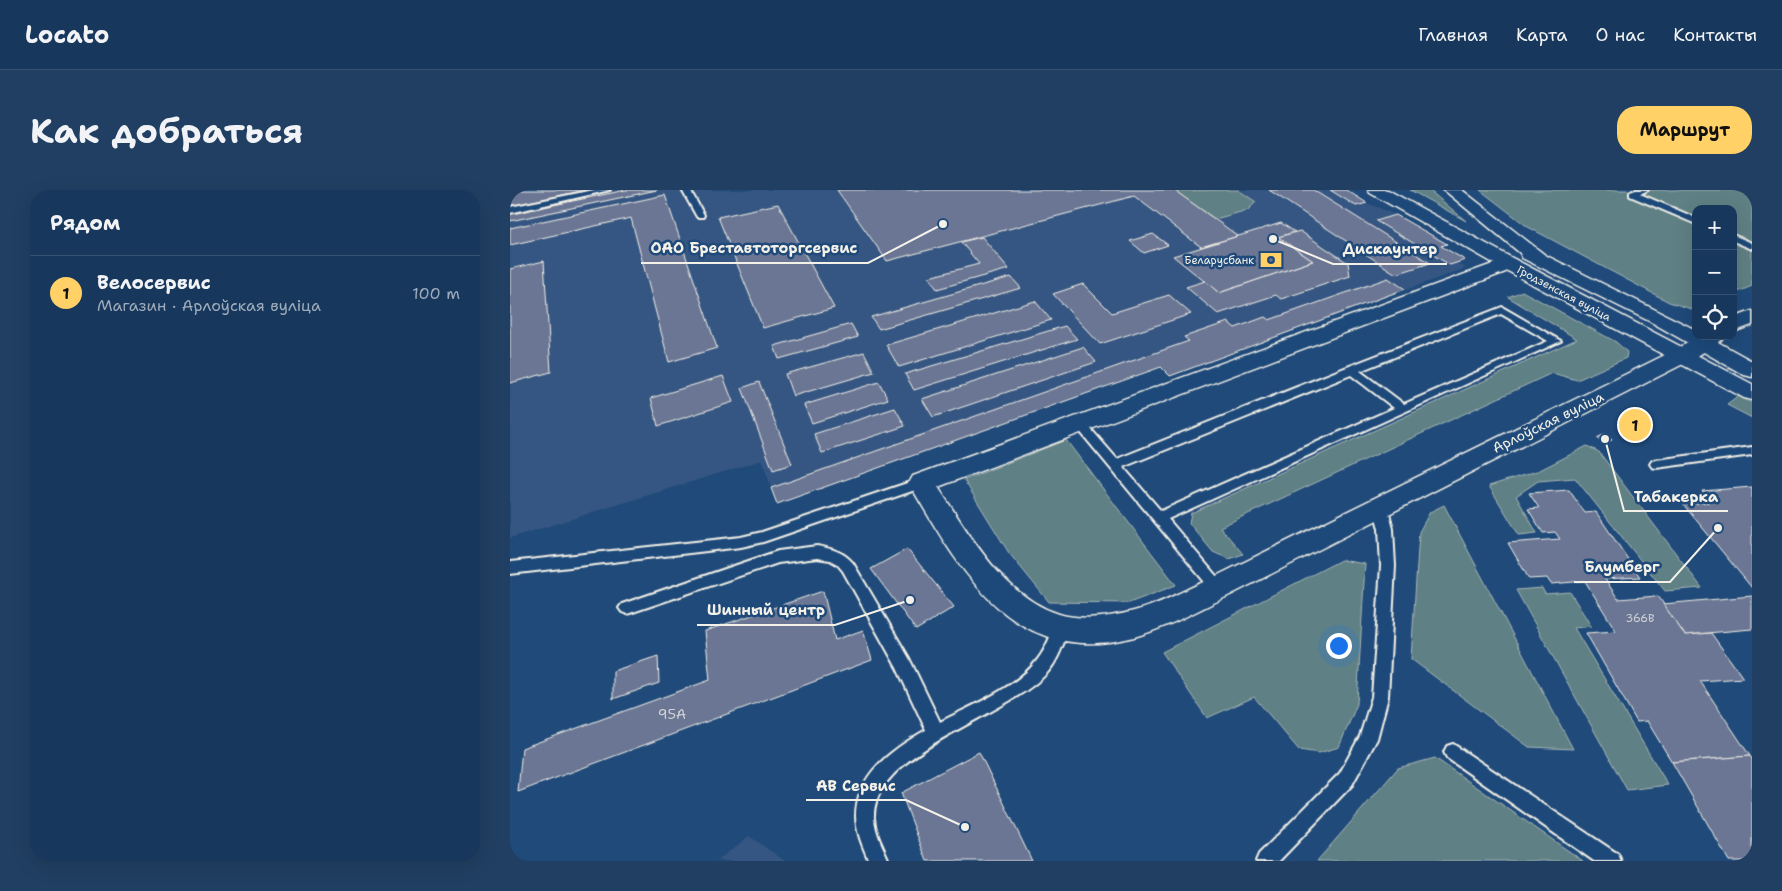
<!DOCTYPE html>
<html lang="ru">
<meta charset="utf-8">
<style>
:root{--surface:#17385c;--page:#203f62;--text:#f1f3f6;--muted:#9eacbb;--line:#365272;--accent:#ffd166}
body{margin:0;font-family:"Shantell Sans",sans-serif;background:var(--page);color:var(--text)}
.controls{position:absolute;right:15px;top:15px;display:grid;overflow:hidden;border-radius:10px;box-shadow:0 5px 20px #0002}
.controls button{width:45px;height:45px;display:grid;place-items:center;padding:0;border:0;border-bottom:1px solid var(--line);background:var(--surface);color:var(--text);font:25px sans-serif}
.you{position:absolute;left:828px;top:455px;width:18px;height:18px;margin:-12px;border:4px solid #fff;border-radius:50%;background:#1a73e8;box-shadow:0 0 0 8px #1a73e833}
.badge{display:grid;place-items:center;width:32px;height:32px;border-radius:50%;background:var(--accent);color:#111;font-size:16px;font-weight:700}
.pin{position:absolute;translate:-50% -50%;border:2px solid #fff;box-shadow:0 1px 5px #0006}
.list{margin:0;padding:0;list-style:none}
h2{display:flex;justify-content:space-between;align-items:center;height:65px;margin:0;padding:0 20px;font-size:21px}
h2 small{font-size:16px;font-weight:400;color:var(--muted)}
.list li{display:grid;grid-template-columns:32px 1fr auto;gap:15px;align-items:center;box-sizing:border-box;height:75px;padding:0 20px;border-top:1px solid var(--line)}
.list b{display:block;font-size:19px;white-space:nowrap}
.list p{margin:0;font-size:16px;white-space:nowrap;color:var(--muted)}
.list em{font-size:16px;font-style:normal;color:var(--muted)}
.icon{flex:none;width:28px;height:28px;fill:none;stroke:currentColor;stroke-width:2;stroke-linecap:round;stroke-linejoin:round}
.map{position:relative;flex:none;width:1242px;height:671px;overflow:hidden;border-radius:20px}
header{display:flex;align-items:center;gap:30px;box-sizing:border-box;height:70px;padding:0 25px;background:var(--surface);border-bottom:1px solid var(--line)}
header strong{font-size:24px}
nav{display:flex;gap:28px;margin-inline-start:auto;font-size:18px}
.intro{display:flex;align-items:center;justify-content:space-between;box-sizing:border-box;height:120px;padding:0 30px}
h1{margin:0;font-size:35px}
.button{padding:12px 22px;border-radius:20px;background:var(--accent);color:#111;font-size:18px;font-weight:700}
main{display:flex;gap:30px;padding:0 30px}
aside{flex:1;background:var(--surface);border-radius:20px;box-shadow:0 5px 20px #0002}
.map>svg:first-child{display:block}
.built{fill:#365782}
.green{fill:#5f8084;stroke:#aab8b6}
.building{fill:#6b7694;stroke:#f4f1e8}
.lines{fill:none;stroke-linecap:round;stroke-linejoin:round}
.service-casing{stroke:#f4f1e8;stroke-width:4}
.minor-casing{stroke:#f4f1e8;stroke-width:3}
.tertiary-casing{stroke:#f4f1e8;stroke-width:3}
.secondary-casing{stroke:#f4f1e8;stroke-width:3}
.service{fill:#1f4a7a;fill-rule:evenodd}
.minor{fill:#1f4a7a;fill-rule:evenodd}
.tertiary{fill:#1f4a7a;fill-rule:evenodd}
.secondary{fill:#1f4a7a;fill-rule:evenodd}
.labels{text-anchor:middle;stroke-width:5;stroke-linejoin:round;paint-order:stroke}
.far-poi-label{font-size:11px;fill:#f4f1e8;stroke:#1f4a7a;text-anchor:end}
.far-street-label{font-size:11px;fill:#f4f1e8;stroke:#1f4a7a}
.number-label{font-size:11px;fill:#d2d2d3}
.street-label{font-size:14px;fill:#f4f1e8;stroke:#1f4a7a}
.near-number-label{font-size:14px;fill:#d2d2d3}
.leader{fill:none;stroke:#f4f1e8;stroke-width:2}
.callout-dot{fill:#f4f1e8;stroke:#1f4a7a;stroke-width:2}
.callout-label{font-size:15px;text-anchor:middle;font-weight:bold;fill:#f4f1e8;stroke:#1f4a7a;stroke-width:5;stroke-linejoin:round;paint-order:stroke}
</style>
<header>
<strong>Locato</strong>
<nav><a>Главная</a><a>Карта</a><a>О нас</a><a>Контакты</a></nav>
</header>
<div class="intro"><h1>Как добраться</h1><a class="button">Маршрут</a></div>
<main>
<aside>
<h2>Рядом<small></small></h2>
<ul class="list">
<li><span class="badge">1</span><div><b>Велосервис</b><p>Магазин · Арлоўская вуліца</p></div><em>100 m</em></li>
</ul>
</aside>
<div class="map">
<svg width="1242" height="671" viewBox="0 0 1242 671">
<rect width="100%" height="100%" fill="#1f4a7a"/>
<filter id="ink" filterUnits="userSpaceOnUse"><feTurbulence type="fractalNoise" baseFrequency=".02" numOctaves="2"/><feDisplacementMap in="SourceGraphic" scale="10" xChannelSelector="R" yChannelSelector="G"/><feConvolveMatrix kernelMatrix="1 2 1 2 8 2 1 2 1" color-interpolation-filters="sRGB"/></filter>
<g filter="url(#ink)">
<!-- built -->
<g class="built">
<path d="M0 0H836L857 13 886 25 937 54 932 56 955 70 946 73 956 78 660 186 651 177 267 314 252 270 0 348Z"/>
<path d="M239 646 275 671H207Z"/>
</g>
<!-- green -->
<g class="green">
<path d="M728 0 746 12 738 20 705 29 665 1Z"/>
<path d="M900 0H919L956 31Z"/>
<path d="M970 0H1242V96L1223 104V19H1186L1185 120 1159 112 1018 37Z"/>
<path d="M1012 101 1106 152 1117 162 1116 168 1067 190 1042 183 710 337 733 364 719 369 703 362 679 333 681 323 1067 149 998 107Z"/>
<path d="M1229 206 1242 213V228L1217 215Z"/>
<path d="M556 250 666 395 619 413 539 412 499 363 454 290Z"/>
<path d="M1077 256 1089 262 1192 398 1155 401 1065 288 1028 291 1006 306 1027 343 1009 345 979 296 1030 280Z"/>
<path d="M934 315 1063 559 1019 557 901 469 909 342 920 322Z"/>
<path d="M831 370 855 374 847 514 829 557 809 563 789 560 744 507 697 528 652 462Z"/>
<path d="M1032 398 1035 404 1060 402 1081 436 1064 438 1158 595 1117 600 1006 400Z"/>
<path d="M925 568 1073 671H807L888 578Z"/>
</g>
<!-- building -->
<g class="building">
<path d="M0 0H77L0 16Z"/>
<path d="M116 0H147L0 31V24Z"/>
<path d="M327 0H664L728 46 691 57 624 6 377 71Z"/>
<path d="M759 0H803L920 73 886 84Z"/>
<path d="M820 0H836L857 13 846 16Z"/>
<path d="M155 5 207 158 159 172 121 28 0 55V38Z"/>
<path d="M268 14 324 118 253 138 208 27Z"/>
<path d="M886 25 937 54 931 56 955 70 940 75 866 31Z"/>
<path d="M771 33 785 42 768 47 803 71 709 103 663 66Z"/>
<path d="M790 41 838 73 840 86 771 109 766 105 708 124 676 97 695 91 709 103 803 71 768 47Z"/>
<path d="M643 44 658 55 634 63 620 51Z"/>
<path d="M472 47 499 79 427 99 419 87 469 74 451 52Z"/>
<path d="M34 71 41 182 0 193V79Z"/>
<path d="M501 87 511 98 369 139 361 127Z"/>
<path d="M878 88 895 99 660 186 651 177 267 314 261 298 679 151 674 147 718 132 725 138 755 127 759 130Z"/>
<path d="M573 94 602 123 659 105 681 124 590 154 543 104Z"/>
<path d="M525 111 541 130 389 177 376 155Z"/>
<path d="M341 134 348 147 269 169 264 156Z"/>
<path d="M555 136 567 149 404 200 395 184Z"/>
<path d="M573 157 586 172 423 227 412 209Z"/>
<path d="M354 162 364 182 283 206 275 184Z"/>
<path d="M213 186 223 212 148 236 141 208Z"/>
<path d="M249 192 282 274 263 280 232 198Z"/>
<path d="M369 192 378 209 302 233 294 215Z"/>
<path d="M385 218 395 236 312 263 304 244Z"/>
<path d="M1125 231 1133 237 1125 240 1117 234Z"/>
<path d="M1095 244 1102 250 1095 253 1087 248Z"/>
<path d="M1242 297V398L1173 314 1201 312 1192 301Z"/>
<path d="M1059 300 1075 323 1086 322 1130 387 1095 389 1108 409 1148 406 1175 445 1201 443 1233 488 1190 491 1240 566 1162 572 1137 531 1127 532 1076 443 1106 441 1075 391 1041 394 1037 388 1019 389 998 353 1050 349 1045 342 1033 343 1018 319 1029 318 1019 303Z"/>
<path d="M397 359 444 417 406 440 361 379Z"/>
<path d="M313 401 325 450 353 440 362 470 8 602 12 558 200 490 195 441Z"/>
<path d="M1242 406V439L1175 445 1153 414Z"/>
<path d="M148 466 149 493 103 509V481Z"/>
<path d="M469 562 522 671H417L391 603Z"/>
<path d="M1240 566 1242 569V671H1219L1162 572Z"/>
</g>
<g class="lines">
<!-- service casing -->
<g class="service-casing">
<g id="service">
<path d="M84 0H100L0 23V17Z"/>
<path d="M172 0H180L194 25 193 27H187Z"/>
<path d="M1126 0H1138L1130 4 1186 28V34L1120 6V2Z"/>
<path d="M1223 45 1242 53V59L1223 51Z"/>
<path d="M992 117 1051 151 658 329 713 394 715 398 713 402 708 404 703 402 563 233 569 229 573 230 607 269 837 177ZM991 124 1038 151 894 214 850 181ZM841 185 884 218 651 321 613 277Z"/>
<path d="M1242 257V265L1146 278 1142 277 1140 274 1142 271 1146 270Z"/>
<path d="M412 288 417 290 419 293 417 296 253 352 231 357 0 384V372L231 347 252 342Z"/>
<path d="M870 310 875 312 877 315 883 339 885 376 878 507 867 549 842 595 769 671H746L749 664 830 583 850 546 862 507 871 376 869 339 863 315 865 312Z"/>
<path d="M307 356C322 359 333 361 343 373L399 468 430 532C461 516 507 498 528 469 536 459 540 446 546 434L551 432 556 434 559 439C553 454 548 471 537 483 497 527 361 562 364 628 365 643 373 657 379 671H359C353 657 346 642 346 626 346 584 383 559 416 540L387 478 333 381 327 374 320 370 307 368 268 373 117 424 112 422 109 418 112 414 268 361Z"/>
<path d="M943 554 1108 664 1111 671H1084L937 568 934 562 937 556Z"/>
</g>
</g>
<!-- minor casing -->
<g class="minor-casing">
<path id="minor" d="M999 68 1006 70 1008 74 1006 78 428 297C459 343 492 406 549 424 572 431 601 427 624 421 649 415 674 400 698 390L1163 161 1171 159 1179 161 1182 166 1179 171 718 406C688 420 657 438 624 447 503 479 451 382 399 293L403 286Z"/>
</g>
<!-- tertiary casing -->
<g class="tertiary-casing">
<g id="tertiary">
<path d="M1242 121V135L1223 142V128Z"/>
<path d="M1189 146H1214L1211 150C1197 159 1181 175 1163 171L1160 166 1163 161Z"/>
</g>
</g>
<!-- secondary casing -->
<g class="secondary-casing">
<g id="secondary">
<path d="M858 0H878L1006 70 1242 194V210L1234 208 992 78 860 3Z"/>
<path d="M934 0H952L1035 65 1186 140V146H1197L1242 171V187L1234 185 1141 132 1012 68 1010 63Z"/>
</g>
</g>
<!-- service -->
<use href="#service" class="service"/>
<!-- minor -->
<use href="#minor" class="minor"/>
<!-- tertiary -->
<use href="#tertiary" class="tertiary"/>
<!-- secondary -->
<use href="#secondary" class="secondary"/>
</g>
</g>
<!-- icons -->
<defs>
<g id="bank-bare" transform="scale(1.725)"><path d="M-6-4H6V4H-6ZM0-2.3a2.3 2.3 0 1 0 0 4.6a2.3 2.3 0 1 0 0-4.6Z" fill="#ffd166" stroke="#1f4a7a" stroke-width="2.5" paint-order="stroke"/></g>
</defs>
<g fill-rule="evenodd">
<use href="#bank-bare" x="761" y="70"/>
</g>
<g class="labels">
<!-- far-poi labels -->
<g class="far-poi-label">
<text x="744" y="74">Беларусбанк</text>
</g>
<!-- far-street labels -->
<g class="far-street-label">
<text transform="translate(1054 103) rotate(28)" y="4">Гродзенская вуліца</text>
</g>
<!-- number labels -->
<g class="number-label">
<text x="1130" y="432">366В</text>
</g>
<!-- street labels -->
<g class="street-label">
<text transform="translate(1038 232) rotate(-26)" y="5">Арлоўская вуліца</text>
</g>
<!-- near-number labels -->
<g class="near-number-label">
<text x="162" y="529">95А</text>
</g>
</g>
<!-- callouts -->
<path class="leader" d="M433 34L358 73H131M763 49L823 74H937M1095 249L1114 321H1218M1208 338L1160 392H1064M400 410L325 435H187M455 637L396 610H296"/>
<g class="callout-dot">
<circle cx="433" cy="34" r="5"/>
<circle cx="763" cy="49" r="5"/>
<circle cx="1095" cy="249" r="5"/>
<circle cx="1208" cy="338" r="5"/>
<circle cx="400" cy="410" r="5"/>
<circle cx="455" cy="637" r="5"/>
</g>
<g class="callout-label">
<text x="244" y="63">ОАО Бреставтоторгсервис</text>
<text x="880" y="64">Дискаунтер</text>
<text x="1166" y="312">Табакерка</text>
<text x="1112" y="382">Блумберг</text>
<text x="256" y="425">Шинный центр</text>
<text x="346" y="601">АВ Сервис</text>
</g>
</svg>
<div class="controls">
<button>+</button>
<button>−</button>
<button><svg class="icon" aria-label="locate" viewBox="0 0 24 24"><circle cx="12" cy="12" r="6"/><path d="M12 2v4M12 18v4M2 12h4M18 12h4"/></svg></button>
</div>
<div class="you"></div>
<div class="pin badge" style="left:1125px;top:235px">1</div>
</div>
</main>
